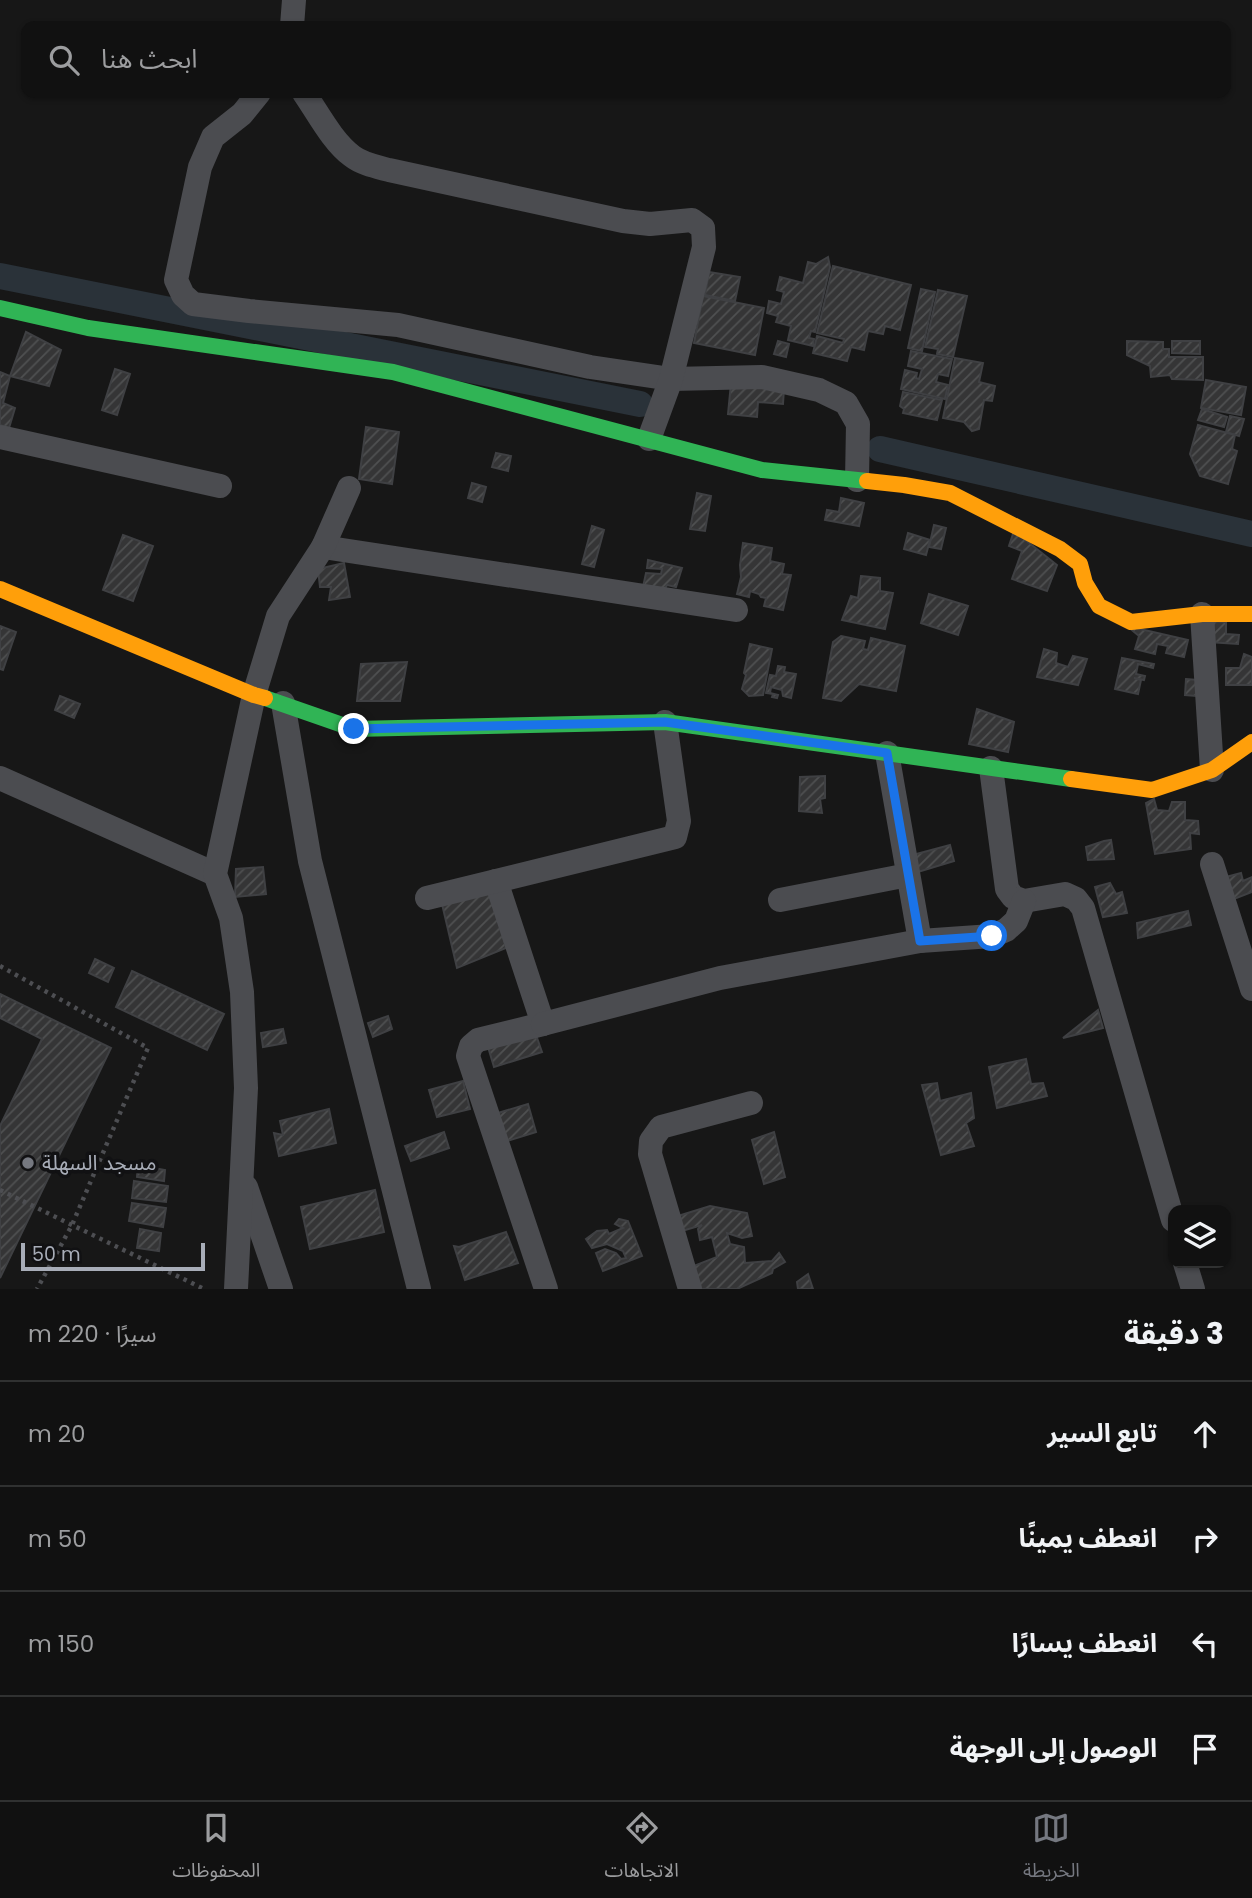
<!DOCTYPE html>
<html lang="ar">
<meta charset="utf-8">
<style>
:root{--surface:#111;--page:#1a1a1a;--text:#f1f3f6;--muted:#9c9d9f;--line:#303131;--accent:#757880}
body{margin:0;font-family:Poppins,"Noto Sans Arabic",sans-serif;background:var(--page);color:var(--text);direction:rtl}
.controls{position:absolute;right:21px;bottom:21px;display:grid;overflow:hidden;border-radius:14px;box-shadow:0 2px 5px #0004}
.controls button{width:63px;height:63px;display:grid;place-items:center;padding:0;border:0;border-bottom:2px solid var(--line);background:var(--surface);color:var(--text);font:35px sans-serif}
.scale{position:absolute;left:21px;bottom:18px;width:184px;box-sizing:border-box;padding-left:7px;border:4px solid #a8adb8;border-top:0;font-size:19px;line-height:24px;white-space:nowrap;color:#a8adb8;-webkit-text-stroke:5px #111113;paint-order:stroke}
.stop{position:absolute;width:21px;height:21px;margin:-16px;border:5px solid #1a73e8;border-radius:50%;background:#fff}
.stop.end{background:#1a73e8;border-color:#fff;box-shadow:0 2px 7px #0008}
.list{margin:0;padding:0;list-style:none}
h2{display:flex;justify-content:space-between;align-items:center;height:91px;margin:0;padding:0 28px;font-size:30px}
h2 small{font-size:23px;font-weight:400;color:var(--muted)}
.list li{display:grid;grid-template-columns:46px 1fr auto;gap:21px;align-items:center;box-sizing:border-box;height:105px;padding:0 28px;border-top:2px solid var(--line)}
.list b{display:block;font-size:26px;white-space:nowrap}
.list em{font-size:23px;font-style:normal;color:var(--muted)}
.icon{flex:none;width:38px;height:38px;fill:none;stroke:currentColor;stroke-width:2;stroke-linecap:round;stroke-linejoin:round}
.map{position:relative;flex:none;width:1252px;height:1289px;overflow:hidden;direction:ltr}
.search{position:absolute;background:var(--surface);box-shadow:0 2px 5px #0004;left:21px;right:21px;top:21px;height:77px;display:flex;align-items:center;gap:18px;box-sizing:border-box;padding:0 24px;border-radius:14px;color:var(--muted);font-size:26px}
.sheet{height:511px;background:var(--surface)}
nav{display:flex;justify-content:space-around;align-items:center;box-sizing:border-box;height:98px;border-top:2px solid var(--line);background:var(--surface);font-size:19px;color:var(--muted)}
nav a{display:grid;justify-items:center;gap:4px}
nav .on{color:var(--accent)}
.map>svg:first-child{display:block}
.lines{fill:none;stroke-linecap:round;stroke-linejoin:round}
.canal{stroke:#2a3239;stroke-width:26}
.building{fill:url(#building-hatch);stroke:#3f4043;stroke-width:2}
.path{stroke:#4d4e52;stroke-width:4.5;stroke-dasharray:3.5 5;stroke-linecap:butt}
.street{stroke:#4b4c50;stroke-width:24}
.fast{stroke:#30b455;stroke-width:16}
.slow{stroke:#ff9f0a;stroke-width:16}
.route{stroke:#1a73e8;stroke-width:9}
.poi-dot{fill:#757880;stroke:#111113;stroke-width:2.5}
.labels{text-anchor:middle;stroke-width:7;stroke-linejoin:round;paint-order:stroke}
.poi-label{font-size:21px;fill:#a8adb8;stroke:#111113;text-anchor:start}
</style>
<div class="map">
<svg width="1252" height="1289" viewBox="0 0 1252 1289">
<defs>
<pattern id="building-hatch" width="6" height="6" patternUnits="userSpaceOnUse" patternTransform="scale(1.75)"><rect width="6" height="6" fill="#353536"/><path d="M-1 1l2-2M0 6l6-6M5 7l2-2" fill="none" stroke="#4f5051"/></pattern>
</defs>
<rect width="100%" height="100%" fill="#171717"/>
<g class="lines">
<!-- canal -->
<g class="canal">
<path d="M0 276 640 404"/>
<path d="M880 449 1252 534"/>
</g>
</g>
<!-- building -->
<g class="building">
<path d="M828 257 830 267 815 332 811 331 809 338 814 339 813 346 788 340 791 326 776 322 778 316 767 313 769 301 781 304 784 292 777 290 780 277 803 283 808 262 816 264Z"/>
<path d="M833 266 911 285 900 330 885 326 883 334 868 331 864 350 851 347 847 361 813 353 817 336 843 343 844 339 817 333Z"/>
<path d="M709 272 740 277 735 301 705 295Z"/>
<path d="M921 289 935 292 922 351 908 348Z"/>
<path d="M938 290 967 296 953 357 937 354 938 349 925 347Z"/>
<path d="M703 296 764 308 755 355 694 343Z"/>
<path d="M26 332 61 350 49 386 10 376Z"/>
<path d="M778 341 789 344 786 357 774 354Z"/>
<path d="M1127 341 1163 342V349H1169V357H1203V380L1172 379 1170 375 1151 377 1150 366 1127 355Z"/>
<path d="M1172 341H1200V354L1172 353Z"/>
<path d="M911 351 952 359 948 376 938 374 936 382 948 385 945 399 901 389 905 370 917 373 916 378 919 379 922 369 908 366Z"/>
<path d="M955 358 983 363 979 382 995 386 992 401 984 400 979 429 972 431 964 422 943 418Z"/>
<path d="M115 369 130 374 117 415 102 410Z"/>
<path d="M0 372 10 376 3 403 15 408 9 428 0 425Z"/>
<path d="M1206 380 1246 387 1241 415 1201 408Z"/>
<path d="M731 383 784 389 783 404 758 402 757 417 728 414Z"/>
<path d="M903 392 942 400 937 420 903 413 904 409 900 406Z"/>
<path d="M1202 409 1227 417 1224 427 1198 420Z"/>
<path d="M1230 416 1244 419 1239 436 1226 432Z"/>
<path d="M1198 425 1235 435 1232 449 1237 451 1228 484 1200 476 1190 454Z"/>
<path d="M366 427 399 432 392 484 359 479Z"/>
<path d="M496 453 511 456 508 471 492 467Z"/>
<path d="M472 483 486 487 482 502 468 498Z"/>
<path d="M697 493 711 496 705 531 690 529Z"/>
<path d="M841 498 864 503 859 526 825 520 827 510 839 512Z"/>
<path d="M934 525 946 528 941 549 929 547Z"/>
<path d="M592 526 604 530 594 567 582 564Z"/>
<path d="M1014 531 1057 565 1047 591 1012 579 1022 551 1009 546Z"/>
<path d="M908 533 930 540 926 555 904 549Z"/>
<path d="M123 535 153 546 133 601 103 590Z"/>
<path d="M743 543 772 548 770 561 784 564 782 574 791 575 783 610 764 606 766 598 761 597 759 594 750 591 749 597 737 594 741 577 740 565Z"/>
<path d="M648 560 682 568 676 587 667 585 663 592 643 587 646 573 661 574 662 569 647 568Z"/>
<path d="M344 563 350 597 329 600 331 587H320L318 569Z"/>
<path d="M861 576 880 578V591L893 593 885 629 842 620 851 596 858 598Z"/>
<path d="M929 594 968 606 958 635 921 623Z"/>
<path d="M1209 621 1226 622V634L1239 635 1238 644 1208 642Z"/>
<path d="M0 626 16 632 3 670 0 669Z"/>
<path d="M1127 626 1188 640 1184 657 1166 653 1168 646 1157 644 1155 654 1135 649 1139 636Z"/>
<path d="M841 636 865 641 863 649 868 650 871 638 905 646 896 691 859 684 841 701 823 698 833 642Z"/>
<path d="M750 644 772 649 763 695 749 696 742 689 746 675 744 673Z"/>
<path d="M1044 649 1057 653 1056 663 1068 667 1073 656 1087 659 1078 685 1037 677Z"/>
<path d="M1244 654 1252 657V685H1226V668H1240Z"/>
<path d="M1122 658 1154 664 1153 668 1138 664 1136 674 1145 676 1144 680 1134 678 1141 680 1138 694 1115 689Z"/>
<path d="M407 662 400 701H357L361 664Z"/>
<path d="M778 666 785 667 784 672 796 674 791 698 783 696 782 690 771 687 770 693 778 695 777 698 772 697 773 694 766 693 770 675 776 676Z"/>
<path d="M1186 679 1197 680 1196 696 1185 695Z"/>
<path d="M60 696 80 704 74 718 55 710Z"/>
<path d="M977 709 1014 722 1008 752 969 744Z"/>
<path d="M825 776V798L820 799 822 813 799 811 800 777Z"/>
<path d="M1154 799 1157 810 1169 811 1172 802H1185V820L1198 821 1199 834 1190 833 1191 849 1155 854 1146 803Z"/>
<path d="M1111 840 1114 859 1088 860 1086 847 1104 841Z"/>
<path d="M950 845 954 861 908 875 905 857Z"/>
<path d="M263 867 266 894 235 897 236 869Z"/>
<path d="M1241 873 1243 881 1252 877V892L1234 899 1226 877Z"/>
<path d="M1110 883 1116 894 1122 892 1127 913 1103 917 1095 887Z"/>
<path d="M490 892 506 948 457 968 442 904Z"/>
<path d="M1188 911 1191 925 1138 938 1137 923Z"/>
<path d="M95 959 114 968 108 982 89 973Z"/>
<path d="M132 971 224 1014 207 1050 116 1007Z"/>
<path d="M0 994 111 1048 0 1278V1126L42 1039 0 1018Z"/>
<path d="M1098 1010 1103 1028 1063 1038Z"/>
<path d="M388 1016 392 1029 373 1037 368 1023Z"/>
<path d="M283 1029 286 1043 263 1047 261 1033Z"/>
<path d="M535 1032 542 1052 494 1067 488 1047Z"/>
<path d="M1026 1059 1031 1084 1043 1083 1047 1096 997 1108 989 1067Z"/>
<path d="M463 1081 470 1109 437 1117 429 1090Z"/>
<path d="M937 1083 940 1101 971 1093 974 1118 966 1123 974 1146 941 1155 922 1085Z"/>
<path d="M528 1104 536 1132 507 1141 498 1113Z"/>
<path d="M329 1109 336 1143 279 1156 274 1133 283 1135 280 1121Z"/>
<path d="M444 1132 449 1148 411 1161 405 1146Z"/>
<path d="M774 1132 785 1177 764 1184 752 1140Z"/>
<path d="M138 1165 165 1170 164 1181 137 1177Z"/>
<path d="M134 1181 168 1186 166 1202 132 1198Z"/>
<path d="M375 1190 384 1232 310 1249 301 1207Z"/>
<path d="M132 1203 166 1208 163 1227 129 1221Z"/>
<path d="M710 1206 747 1213 752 1236 742 1238 727 1233 730 1244 744 1247 745 1263 772 1261 779 1253 785 1262 773 1269 772 1273 737 1289H695L686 1269 717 1257 712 1237 700 1240 698 1229 702 1225 682 1231 678 1216Z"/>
<path d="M619 1219 628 1221 642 1256 603 1271 596 1253 605 1249 616 1253 621 1259 626 1258 623 1251 607 1244 592 1248 586 1239 597 1231 607 1230 609 1234 623 1228 615 1224Z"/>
<path d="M140 1229 161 1233 159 1251 137 1248Z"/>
<path d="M506 1232 518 1263 465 1280 454 1246 459 1247Z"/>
<path d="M808 1274 813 1289H798L797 1282Z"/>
</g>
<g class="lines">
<!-- path -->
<g class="path">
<path d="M0 966 148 1048 72 1225 37 1289"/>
<path d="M0 1190 204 1289"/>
</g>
<!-- street -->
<g class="street">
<path d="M292 26 294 0"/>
<path d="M259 93 242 114 213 137 200 167 176 280 183 295 193 304 249 311 398 325 590 367 671 379 762 377 819 390 846 403 858 424 857 480"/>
<path d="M304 93C318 113 332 141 352 156 362 164 378 167 389 170L623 221 650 224 692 220 703 228 704 247 671 379 649 439"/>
<path d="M0 437 220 486"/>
<path d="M323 547 736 610"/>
<path d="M1202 614 1212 770"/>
<path d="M283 703 310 861 419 1289"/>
<path d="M887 753 920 941"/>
<path d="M991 768 1007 889 1013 897 1024 901 1065 894 1076 899 1083 908 1173 1220"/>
<path d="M0 778 215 874"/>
<path d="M1212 864 1252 989"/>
<path d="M496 881 543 1024 478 1040 471 1046 468 1056 546 1289"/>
<path d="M427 898 675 837 679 821 665 722"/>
<path d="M780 900 908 875"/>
<path d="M543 1024 720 978 920 941 992 936 1006 930 1016 921 1024 901"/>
<path d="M246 1187 281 1289"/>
<path d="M1185 1263 1193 1289"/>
<path d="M236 1289 246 1088 242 992 231 918 215 874 254 695 278 616 323 547 349 488"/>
<path d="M690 1289 650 1154 651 1141 661 1127 751 1103"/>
</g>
<!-- fast -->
<g class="fast">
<path d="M0 308 88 328 393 372 762 470 867 481"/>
<path d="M265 698 354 729 665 722 1071 779"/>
</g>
<!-- slow -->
<g class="slow">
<path d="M867 481 904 485 950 493 1060 549 1080 564 1085 583 1099 606 1131 622 1202 614H1252"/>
<path d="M0 589 254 695 265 698"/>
<path d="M1071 779 1152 790 1212 770 1252 742"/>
</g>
</g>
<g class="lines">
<!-- route -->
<path class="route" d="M354 729 665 722 887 753 920 941 992 936"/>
</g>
<!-- markers -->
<circle class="poi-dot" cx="28" cy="1163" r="7"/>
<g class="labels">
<!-- poi labels -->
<g class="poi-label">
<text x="42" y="1170">مسجد السهلة</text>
</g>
</g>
</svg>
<div class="controls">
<button><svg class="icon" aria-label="layers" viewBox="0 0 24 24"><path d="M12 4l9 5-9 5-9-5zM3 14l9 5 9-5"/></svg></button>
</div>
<div class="scale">50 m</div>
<div class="stop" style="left:992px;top:936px"></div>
<div class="stop end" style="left:354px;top:729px"></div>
<div class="search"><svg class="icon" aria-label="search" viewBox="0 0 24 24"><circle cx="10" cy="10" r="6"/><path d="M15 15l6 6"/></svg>ابحث هنا</div>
</div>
<section class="sheet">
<h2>3 دقيقة<small>سيرًا · 220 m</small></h2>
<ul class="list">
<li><svg class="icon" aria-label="ahead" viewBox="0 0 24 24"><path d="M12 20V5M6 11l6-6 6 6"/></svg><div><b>تابع السير</b></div><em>20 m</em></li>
<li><svg class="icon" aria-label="right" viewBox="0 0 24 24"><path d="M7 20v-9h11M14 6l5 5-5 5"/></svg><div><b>انعطف يمينًا</b></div><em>50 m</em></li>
<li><svg class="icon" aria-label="left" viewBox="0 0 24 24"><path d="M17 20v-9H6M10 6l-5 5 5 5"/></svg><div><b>انعطف يسارًا</b></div><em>150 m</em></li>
<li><svg class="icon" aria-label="arrive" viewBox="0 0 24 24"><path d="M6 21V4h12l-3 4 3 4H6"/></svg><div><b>الوصول إلى الوجهة</b></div></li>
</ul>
</section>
<nav>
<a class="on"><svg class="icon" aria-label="map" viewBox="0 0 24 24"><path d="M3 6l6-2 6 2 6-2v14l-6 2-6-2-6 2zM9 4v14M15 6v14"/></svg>الخريطة</a>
<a><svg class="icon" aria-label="directions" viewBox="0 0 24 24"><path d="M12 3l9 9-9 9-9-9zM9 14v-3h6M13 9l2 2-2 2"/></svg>الاتجاهات</a>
<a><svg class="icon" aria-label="saved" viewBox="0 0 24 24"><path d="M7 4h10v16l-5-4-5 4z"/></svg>المحفوظات</a>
</nav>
